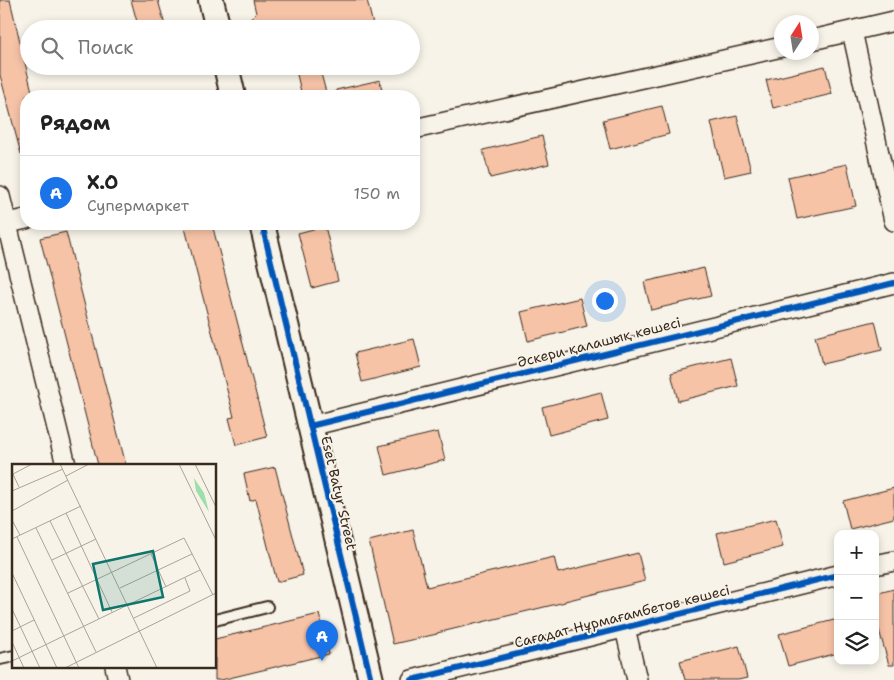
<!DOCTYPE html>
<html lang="ru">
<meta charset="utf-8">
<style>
:root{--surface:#fff;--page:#f6f6f6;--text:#222;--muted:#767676;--line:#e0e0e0;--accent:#1a73e8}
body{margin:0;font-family:"Shantell Sans",sans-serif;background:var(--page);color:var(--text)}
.controls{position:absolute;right:15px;bottom:15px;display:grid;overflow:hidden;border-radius:10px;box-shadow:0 2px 8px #0003}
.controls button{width:45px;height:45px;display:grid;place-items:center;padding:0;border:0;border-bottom:1px solid var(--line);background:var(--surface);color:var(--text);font:25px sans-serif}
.compass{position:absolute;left:774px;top:15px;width:45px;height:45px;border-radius:50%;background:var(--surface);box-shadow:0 2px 8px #0003;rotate:12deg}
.you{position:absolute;left:604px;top:300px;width:18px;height:18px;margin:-12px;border:4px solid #fff;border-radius:50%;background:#1a73e8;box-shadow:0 0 0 8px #1a73e833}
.badge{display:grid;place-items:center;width:32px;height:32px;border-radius:50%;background:var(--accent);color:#fff;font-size:16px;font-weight:700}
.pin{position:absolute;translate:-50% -41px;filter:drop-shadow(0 1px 2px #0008)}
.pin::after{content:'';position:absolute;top:26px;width:18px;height:15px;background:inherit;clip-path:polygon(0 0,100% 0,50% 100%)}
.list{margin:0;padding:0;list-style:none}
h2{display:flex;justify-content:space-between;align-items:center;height:65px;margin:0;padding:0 20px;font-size:21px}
h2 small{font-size:16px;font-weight:400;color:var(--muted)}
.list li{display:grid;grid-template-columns:32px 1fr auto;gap:15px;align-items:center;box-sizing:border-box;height:75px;padding:0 20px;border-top:1px solid var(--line)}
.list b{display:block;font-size:19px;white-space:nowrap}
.list p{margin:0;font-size:16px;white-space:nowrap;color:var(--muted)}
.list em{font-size:16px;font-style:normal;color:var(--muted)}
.icon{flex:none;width:28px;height:28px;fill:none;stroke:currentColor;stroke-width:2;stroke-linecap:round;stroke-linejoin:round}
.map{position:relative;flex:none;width:894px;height:680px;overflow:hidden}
.search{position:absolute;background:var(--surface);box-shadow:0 2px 8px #0003;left:20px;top:20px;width:400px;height:55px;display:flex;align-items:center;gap:12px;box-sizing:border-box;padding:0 18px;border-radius:28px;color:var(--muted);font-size:19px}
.panel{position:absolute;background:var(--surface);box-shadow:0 2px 8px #0003;left:20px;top:90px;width:400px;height:140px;border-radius:20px}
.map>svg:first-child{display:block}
.building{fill:#f6c3a7;stroke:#3b2a1e}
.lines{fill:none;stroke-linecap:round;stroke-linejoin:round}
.service-casing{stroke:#3b2a1e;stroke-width:14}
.minor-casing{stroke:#3b2a1e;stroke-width:22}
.tertiary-casing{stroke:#3b2a1e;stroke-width:28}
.service{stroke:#f7f3e8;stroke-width:10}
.minor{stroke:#f7f3e8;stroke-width:19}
.tertiary{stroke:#f7f3e8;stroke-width:24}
.cycleway-casing{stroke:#f7f3e8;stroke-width:9}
.cycleway{stroke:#0057b8;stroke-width:6}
.labels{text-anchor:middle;stroke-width:4;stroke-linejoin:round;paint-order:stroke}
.street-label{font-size:14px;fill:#3b2a1e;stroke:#f7f3e8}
.inset-road{fill:none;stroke:#aca397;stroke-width:1}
.view{fill:#0f766e;fill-opacity:0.15;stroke:#0f766e;stroke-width:2.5}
.inset-edge{fill:none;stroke:#3b2a1e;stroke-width:2.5}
</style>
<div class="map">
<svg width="894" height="680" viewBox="0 0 894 680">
<rect width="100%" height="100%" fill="#f7f3e8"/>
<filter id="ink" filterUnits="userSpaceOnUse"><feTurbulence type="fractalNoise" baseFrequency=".02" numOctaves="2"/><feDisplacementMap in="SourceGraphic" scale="10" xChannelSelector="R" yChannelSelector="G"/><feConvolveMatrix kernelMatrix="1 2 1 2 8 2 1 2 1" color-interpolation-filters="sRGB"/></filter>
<g filter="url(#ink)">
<!-- building -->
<g class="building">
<path d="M0 0H10L33 96H26V153L21 154 0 75Z"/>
<path d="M131 0H158L166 29H139Z"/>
<path d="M253 0H367L374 29H241L256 13Z"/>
<path d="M295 66H319L327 96H302Z"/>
<path d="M825 66 832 94 773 108 766 80Z"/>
<path d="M380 80 383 96H336V90Z"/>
<path d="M662 106 669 134 610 149 603 120Z"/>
<path d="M737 116 751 171 724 177 711 122Z"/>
<path d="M542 136 549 164 490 178 483 150Z"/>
<path d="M847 164 856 206 797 219 788 177Z"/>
<path d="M184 224H212L267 437 236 445 229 418 234 417Z"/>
<path d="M325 226 338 281 312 288 298 233Z"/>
<path d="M66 232 103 377 126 465H98L54 293 40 238Z"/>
<path d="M704 268 711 296 651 310 644 282Z"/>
<path d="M580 298 587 326 528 341 521 312Z"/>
<path d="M875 321 882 350 822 364 815 336Z"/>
<path d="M414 339 421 367 362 382 355 353Z"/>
<path d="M731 358 738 386 678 401 671 373Z"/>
<path d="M601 392 608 420 549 435 542 407Z"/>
<path d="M438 432 445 460 386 475 379 446Z"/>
<path d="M275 467 303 575 277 582 256 499 250 501 244 474Z"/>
<path d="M894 488V518L850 529 843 501Z"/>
<path d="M776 519 783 547 724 562 717 533Z"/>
<path d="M413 530 427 587 554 557 558 573 638 553 645 581 565 601V602L437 633V634L393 644 369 541Z"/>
<path d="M894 589V665H889L875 616V594Z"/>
<path d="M319 614 329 654 221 680H215V639Z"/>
<path d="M838 619V653L788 666 779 634Z"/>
<path d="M739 646 747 678 738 680H685L680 661Z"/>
</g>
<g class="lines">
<!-- service casing -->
<g class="service-casing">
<g id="service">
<path d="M215 620 267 607"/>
<path d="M0 659 14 656"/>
</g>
</g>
<!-- minor casing -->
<g class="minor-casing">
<g id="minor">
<path d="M852 31 894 221"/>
<path d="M812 40 894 21"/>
<path d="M414 129 782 47"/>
<path d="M0 196 66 465"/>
<path d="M0 225 26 219"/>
<path d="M310 426 894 283"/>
<path d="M875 565 894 561"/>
<path d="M625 628 637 680"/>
<path d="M115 666 118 680"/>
<path d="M412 680 838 575"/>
</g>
</g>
<!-- tertiary casing -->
<g class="tertiary-casing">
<g id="tertiary">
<path d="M211 0 218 29"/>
<path d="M226 66 233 96"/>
<path d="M262 224 371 680"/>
</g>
</g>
<!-- service -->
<use href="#service" class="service"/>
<!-- minor -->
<use href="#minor" class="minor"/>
<!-- tertiary -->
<use href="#tertiary" class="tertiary"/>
<!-- cycleway casing -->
<g class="cycleway-casing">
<g id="cycleway">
<path d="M262 224 371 680"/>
<path d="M310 426 894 283"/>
<path d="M412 680 838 575"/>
</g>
</g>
<!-- cycleway -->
<use href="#cycleway" class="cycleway"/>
</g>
</g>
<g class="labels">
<!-- street labels -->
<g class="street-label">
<text transform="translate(599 342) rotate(-14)" y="5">Әскери қалашық көшесі</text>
<text transform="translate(339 493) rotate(77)" y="5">Eset Batyr Street</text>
<text transform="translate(622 616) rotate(-14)" y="5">Сағадат Нұрмағамбетов көшесі</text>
</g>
</g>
<!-- overview -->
<g transform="translate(12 464)">
<rect width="204" height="204" fill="#f7f3e8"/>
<path d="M182 14 192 29 197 48 184 27Z" fill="#9cdfaa"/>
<path class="inset-road" d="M48 0 145 204M167 0 204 76M183 0 204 43M0 8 7 23M1 10 20 0M54 12 77 0M0 27 51 5M0 47 56 16M54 49 100 148M0 56 8 71M38 57 87 155M24 64 84 188M5 73 67 204M0 75 69 42M139 90 154 123M40 96 84 75M0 109 45 204M108 124 180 90M56 129 172 74 201 131M0 145 28 204M122 154 178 127 173 114M0 167 22 156M0 178 12 204M0 197 188 106M53 204 204 129"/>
<path class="view" d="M141 87 151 133 91 146 81 100Z"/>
<rect width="204" height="204" class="inset-edge"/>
</g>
</svg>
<div class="controls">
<button>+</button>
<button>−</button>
<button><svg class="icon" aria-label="layers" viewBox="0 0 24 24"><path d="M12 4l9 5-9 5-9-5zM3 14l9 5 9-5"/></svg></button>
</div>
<svg class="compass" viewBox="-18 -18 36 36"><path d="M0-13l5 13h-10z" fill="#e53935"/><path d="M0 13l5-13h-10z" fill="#767676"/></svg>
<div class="you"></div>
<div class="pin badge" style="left:322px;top:661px">A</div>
<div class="search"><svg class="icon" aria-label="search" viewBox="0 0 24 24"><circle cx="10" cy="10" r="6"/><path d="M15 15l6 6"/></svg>Поиск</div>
<section class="panel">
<h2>Рядом<small></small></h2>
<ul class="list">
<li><span class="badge">A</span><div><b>X.O</b><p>Супермаркет</p></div><em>150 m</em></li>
</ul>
</section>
</div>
